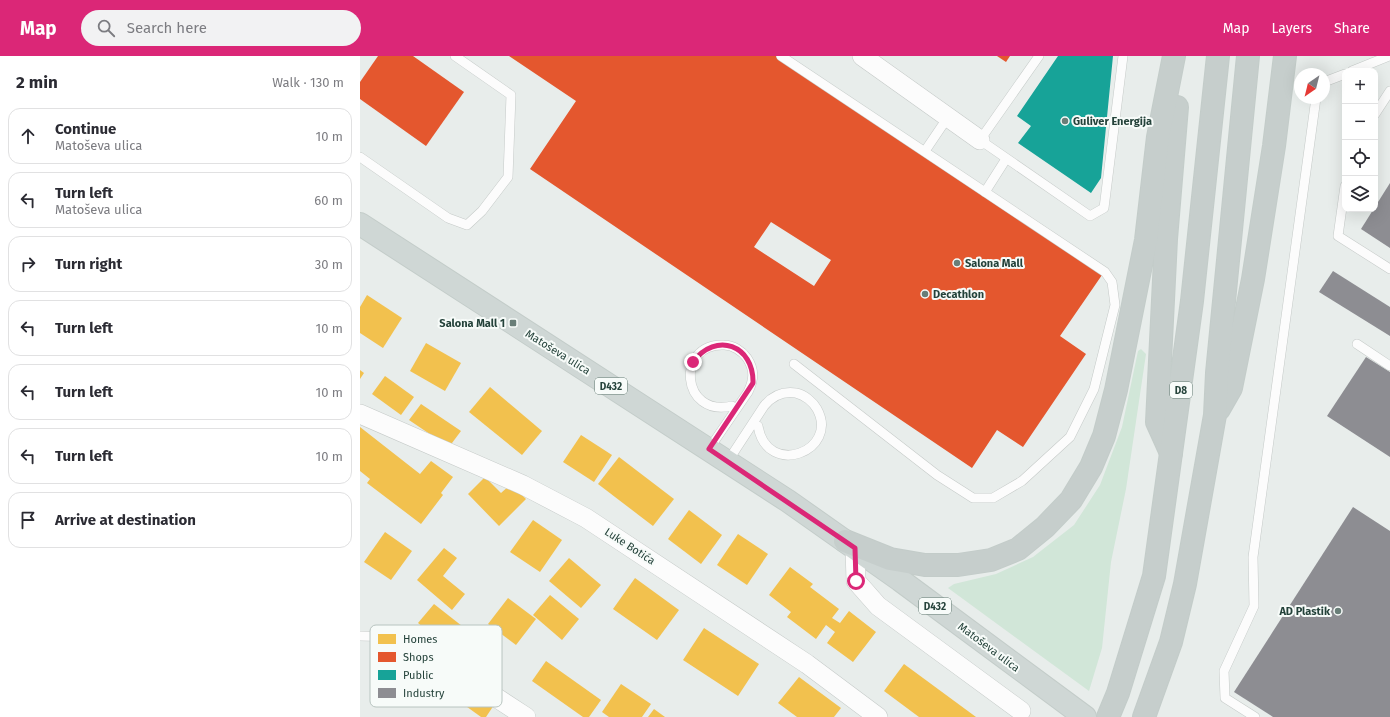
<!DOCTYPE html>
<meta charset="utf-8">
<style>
:root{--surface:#fff;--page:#f2f2f3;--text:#2b2b33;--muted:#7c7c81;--line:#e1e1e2;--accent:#db2777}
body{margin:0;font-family:"Fira Sans",sans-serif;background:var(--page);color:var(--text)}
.controls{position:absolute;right:12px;top:12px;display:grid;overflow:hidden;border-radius:8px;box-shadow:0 4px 16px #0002}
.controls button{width:36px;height:36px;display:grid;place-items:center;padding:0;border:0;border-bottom:1px solid var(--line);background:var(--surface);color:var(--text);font:20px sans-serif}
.compass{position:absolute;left:934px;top:12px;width:36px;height:36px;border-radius:50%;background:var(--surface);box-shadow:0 4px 16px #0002;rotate:215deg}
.stop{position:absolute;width:12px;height:12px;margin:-9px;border:3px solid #db2777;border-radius:50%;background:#fff}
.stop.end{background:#db2777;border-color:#fff;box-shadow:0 1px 4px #0008}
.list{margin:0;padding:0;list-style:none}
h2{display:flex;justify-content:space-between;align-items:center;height:52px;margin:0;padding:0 16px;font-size:17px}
h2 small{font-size:13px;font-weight:400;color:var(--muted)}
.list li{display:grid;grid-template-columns:26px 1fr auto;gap:12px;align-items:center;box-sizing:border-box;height:56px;margin:0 8px 8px;padding:0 8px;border:1px solid var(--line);border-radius:12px}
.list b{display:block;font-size:15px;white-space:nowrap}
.list p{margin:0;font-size:13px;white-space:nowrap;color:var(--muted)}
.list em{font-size:13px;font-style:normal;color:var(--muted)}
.icon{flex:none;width:22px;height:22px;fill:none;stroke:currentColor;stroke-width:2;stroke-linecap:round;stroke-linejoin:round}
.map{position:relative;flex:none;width:1030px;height:661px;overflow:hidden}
header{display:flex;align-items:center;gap:24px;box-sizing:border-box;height:56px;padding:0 20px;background:var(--accent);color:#fff}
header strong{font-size:19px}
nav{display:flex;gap:22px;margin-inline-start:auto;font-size:14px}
.search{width:280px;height:36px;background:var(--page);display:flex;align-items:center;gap:10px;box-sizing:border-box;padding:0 14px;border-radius:22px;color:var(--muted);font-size:15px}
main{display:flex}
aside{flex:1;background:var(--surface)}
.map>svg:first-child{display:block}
.green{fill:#d1e6d8}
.homes{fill:#f2c14e}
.shops{fill:#e4572e;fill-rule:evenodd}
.public{fill:#17a398}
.industry{fill:#8d8d92}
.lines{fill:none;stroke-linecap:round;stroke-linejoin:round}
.service-casing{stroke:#c5cac8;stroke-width:10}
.minor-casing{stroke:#c5cac8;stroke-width:20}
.primary-casing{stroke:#c3ccc9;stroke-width:24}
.trunk-casing{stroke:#c3ccc9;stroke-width:24}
.service{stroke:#fcfcfc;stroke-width:9}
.minor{stroke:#fcfcfc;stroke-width:19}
.primary{stroke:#cfd7d5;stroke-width:22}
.trunk{stroke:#c6cecc;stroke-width:22}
.route{stroke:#db2777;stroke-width:5}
.poi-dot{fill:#697e78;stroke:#f7fbf9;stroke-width:1.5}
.labels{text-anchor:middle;stroke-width:4;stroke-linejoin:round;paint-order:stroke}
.shield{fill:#f7fbf9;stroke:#637a73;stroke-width:1}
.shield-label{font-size:10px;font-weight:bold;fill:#24423a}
.poi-label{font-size:11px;font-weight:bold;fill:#24423a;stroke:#f7fbf9;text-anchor:start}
.street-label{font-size:11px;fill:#24423a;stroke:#f7fbf9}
.key{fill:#f7fbf9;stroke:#b8c4c0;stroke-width:1}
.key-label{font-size:11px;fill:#24423a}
</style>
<header>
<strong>Map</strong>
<div class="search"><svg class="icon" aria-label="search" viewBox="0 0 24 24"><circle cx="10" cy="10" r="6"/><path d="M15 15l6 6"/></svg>Search here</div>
<nav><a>Map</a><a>Layers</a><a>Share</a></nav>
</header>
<main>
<aside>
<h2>2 min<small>Walk · 130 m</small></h2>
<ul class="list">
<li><svg class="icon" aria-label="ahead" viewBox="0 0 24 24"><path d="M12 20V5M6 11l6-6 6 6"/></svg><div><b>Continue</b><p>Matoševa ulica</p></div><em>10 m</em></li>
<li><svg class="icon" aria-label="left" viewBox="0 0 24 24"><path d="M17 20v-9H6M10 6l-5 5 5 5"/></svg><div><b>Turn left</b><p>Matoševa ulica</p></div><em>60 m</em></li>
<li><svg class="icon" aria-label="right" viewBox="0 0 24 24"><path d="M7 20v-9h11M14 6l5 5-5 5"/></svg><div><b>Turn right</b></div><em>30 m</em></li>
<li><svg class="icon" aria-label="left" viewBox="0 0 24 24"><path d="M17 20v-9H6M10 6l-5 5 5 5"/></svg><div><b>Turn left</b></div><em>10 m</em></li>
<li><svg class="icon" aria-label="left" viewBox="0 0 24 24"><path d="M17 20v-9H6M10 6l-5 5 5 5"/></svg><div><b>Turn left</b></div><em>10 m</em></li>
<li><svg class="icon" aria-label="left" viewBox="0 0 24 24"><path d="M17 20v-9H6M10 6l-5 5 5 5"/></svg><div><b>Turn left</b></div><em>10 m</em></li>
<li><svg class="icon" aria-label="arrive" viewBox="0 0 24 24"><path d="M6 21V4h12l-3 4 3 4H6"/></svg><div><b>Arrive at destination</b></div></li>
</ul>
</aside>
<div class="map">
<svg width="1030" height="661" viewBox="0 0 1030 661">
<rect width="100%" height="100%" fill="#e8edeb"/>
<!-- green -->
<path class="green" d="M781 293 786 298 766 433 751 506 742 592 729 635 588 532 594 528 636 518 673 501 714 469 740 429 762 371 778 295Z"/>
<!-- homes -->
<g class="homes">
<path d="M7 239 42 262 23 292 0 277V251Z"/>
<path d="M66 287 101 307 85 335 50 315Z"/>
<path d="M0 314 4 317 0 323Z"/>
<path d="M25 320 54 341 41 359 12 338Z"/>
<path d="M130 331 182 375 162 399 109 356Z"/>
<path d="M61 348 101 375 89 391 49 364Z"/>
<path d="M0 371 60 418 71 405 93 421 81 437 83 439 61 468 7 427 10 423 0 415Z"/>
<path d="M221 379 252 399 234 426 203 406Z"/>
<path d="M259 401 314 443 293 470 238 428Z"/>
<path d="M125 421 141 437 151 428 166 443 139 470 108 438Z"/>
<path d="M329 454 362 479 341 508 308 483Z"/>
<path d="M173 464 202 484 180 516 150 496Z"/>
<path d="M25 476 52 495 31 524 4 506Z"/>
<path d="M378 478 408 498 387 529 357 509Z"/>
<path d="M84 492 97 502 83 520 105 538 92 554 57 524Z"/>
<path d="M209 502 241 529 221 552 189 525Z"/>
<path d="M430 511 453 528 450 531 479 553 472 562 480 567 489 555 516 576 493 606 467 587 475 576 466 569 456 583 427 561 431 556 409 539Z"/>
<path d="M275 522 319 554 297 584 253 553Z"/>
<path d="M190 539 219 563 202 584 173 559Z"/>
<path d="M148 542 176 563 156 589 128 568Z"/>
<path d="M74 548 102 570 86 590 58 567Z"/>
<path d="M344 572 399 608 378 640 323 604Z"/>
<path d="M186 605 241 644 229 661H223L172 625Z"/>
<path d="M544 608 616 661H559L524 635Z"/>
<path d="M439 621 481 652 474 661H437L418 647Z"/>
<path d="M261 628 291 648 282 661H249L242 656Z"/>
<path d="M113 634 134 649 126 661H121L103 648Z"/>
<path d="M294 653 305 661H288Z"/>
</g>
<!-- shops -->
<g class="shops">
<path d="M18 0H53L104 36 66 90 0 43V26Z"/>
<path d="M149 0H418L742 219 700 280 726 298 663 391 637 374 612 412 170 113 216 45ZM411 166 471 204 454 230 394 191Z"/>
<path d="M637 0H650L646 6Z"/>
</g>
<!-- public -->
<path class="public" d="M698 0H753L741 122 731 137 658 87 671 70 657 60Z"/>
<!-- industry -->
<g class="industry">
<path d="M1030 127V192L1001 173Z"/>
<path d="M973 215 1030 251V280L959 236Z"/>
<path d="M1006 301 1030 316V401L967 360Z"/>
<path d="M993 451 1030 475V661H913L874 636Z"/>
</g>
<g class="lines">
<!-- service casing -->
<g class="service-casing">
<g id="service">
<path d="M421 0 745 216 752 226 755 249 734 333 710 381 662 425 633 442H613L577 419 434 308"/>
<path d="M679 0 620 84 730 160 744 152 763 0"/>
<path d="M992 15 1029 0"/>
<path d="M964 26 985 18"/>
<path d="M1015 58 1030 35"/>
<path d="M565 95 588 61"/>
<path d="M0 101 88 162 107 169 122 155 148 121 151 39 95 0"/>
<path d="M985 130 978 180 1030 213"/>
<path d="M625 136 646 103"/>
<path d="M997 288 1030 310"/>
<path d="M349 393 388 336C394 324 395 314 387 302 382 295 373 289 364 289 315 287 321 362 372 350"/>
<path d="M368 405 404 350C413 339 423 335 436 337 445 339 453 346 457 353 480 395 407 423 398 370"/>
<path d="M0 580 39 581"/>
<path d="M895 661 865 642 864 615 894 550 893 501 956 42"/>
</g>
</g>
<!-- minor casing -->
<g class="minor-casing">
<g id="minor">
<path d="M502 0 620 84"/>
<path d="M0 358 163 429 226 462 447 608 518 661"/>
<path d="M495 492 496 525 518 550 661 655"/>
<path d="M114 627 166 661"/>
</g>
</g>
<!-- primary casing -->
<g class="primary-casing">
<path id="primary" d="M0 168 428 445 540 524 725 661"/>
</g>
<!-- trunk casing -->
<g class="trunk-casing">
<g id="trunk">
<path d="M859 353 871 332 893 223 914 90 925 0"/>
<path d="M811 397 797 366 806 183 817 51"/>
<path d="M485 485 530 503 565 509H598L631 504 658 493 685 471 711 444 731 411 744 380 756 334 786 184 798 81 814 0"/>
<path d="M748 661 758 637 794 520 832 245 858 0"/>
<path d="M784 661 811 586 825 528 855 359 857 317 888 0"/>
</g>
</g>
<!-- service -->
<use href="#service" class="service"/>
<!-- minor -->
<use href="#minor" class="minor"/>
<!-- primary -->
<use href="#primary" class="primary"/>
<!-- trunk -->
<use href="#trunk" class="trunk"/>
</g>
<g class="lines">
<!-- route -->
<path class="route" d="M333 306C356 275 394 289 393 327L349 393 495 492 496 525"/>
</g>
<!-- markers -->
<g class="poi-dot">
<circle cx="705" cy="65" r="4"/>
<circle cx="597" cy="207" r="4"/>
<circle cx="565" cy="238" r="4"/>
<rect x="149" y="263" width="8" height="8" rx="2"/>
<circle cx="978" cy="555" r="4"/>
</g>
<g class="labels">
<!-- shield labels -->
<g class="shield">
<rect x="235" y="322" width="32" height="16" rx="3"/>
<rect x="810" y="326" width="22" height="16" rx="3"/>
<rect x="559" y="542" width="32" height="16" rx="3"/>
</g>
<g class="shield-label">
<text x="251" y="334">D432</text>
<text x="821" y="338">D8</text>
<text x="575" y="554">D432</text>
</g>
<!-- poi labels -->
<g class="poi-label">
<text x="713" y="69">Guliver Energija</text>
<text x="605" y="211">Salona Mall</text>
<text x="573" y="242">Decathlon</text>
<text x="145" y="271" text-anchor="end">Salona Mall 1</text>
<text x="970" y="559" text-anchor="end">AD Plastik</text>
</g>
<!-- street labels -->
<g class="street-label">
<text transform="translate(198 296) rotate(32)" y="4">Matoševa ulica</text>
<text transform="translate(270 490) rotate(33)" y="4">Luke Botića</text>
<text transform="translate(629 591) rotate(37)" y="4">Matoševa ulica</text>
</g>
</g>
<!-- legend -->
<rect x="10" y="569" width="132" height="82" rx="6" class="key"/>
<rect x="18" y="578" width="18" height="10" fill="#f2c14e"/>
<rect x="18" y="596" width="18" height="10" fill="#e4572e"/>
<rect x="18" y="614" width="18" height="10" fill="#17a398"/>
<rect x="18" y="632" width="18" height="10" fill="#8d8d92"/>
<g class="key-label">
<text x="43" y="587">Homes</text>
<text x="43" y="605">Shops</text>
<text x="43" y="623">Public</text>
<text x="43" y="641">Industry</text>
</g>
</svg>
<div class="controls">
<button>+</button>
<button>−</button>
<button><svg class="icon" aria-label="locate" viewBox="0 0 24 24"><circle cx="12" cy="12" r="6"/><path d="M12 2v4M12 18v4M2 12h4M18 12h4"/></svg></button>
<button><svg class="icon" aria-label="layers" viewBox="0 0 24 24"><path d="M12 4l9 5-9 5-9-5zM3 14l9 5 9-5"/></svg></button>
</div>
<svg class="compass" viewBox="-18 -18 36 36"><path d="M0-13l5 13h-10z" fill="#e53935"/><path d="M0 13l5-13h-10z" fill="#7c7c81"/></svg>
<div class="stop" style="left:496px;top:525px"></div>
<div class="stop end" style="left:333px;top:306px"></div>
</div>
</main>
